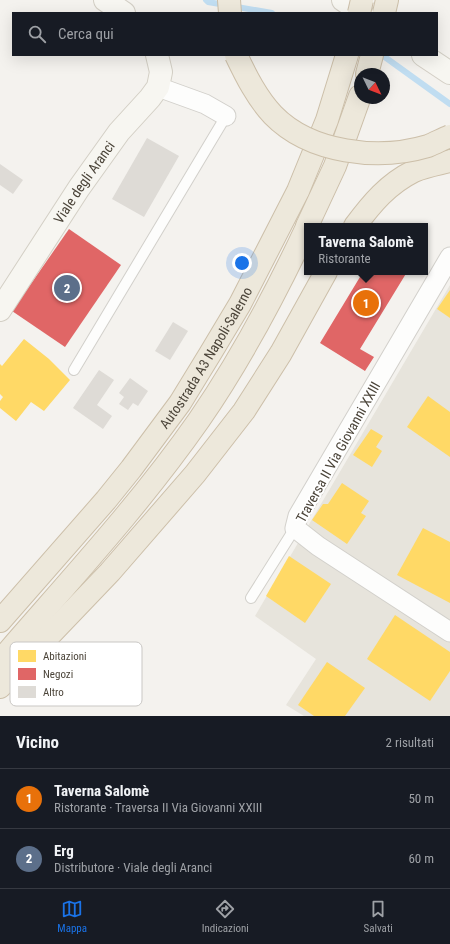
<!DOCTYPE html>
<html lang="it">
<meta charset="utf-8">
<style>
:root{--surface:#171b24;--page:#242831;--text:#f1f3f6;--muted:#9ea1a6;--line:#363941;--accent:#1a73e8}
body{margin:0;font-family:"Roboto Condensed",sans-serif;background:var(--page);color:var(--text)}
.compass{position:absolute;left:354px;top:68px;width:36px;height:36px;border-radius:50%;background:var(--surface);box-shadow:0 4px 16px #0002;rotate:133deg}
.you{position:absolute;left:242px;top:263px;width:14px;height:14px;margin:-10px;border:3px solid #fff;border-radius:50%;background:#1a73e8;box-shadow:0 0 0 6px #1a73e833}
.badge{display:grid;place-items:center;width:26px;height:26px;border-radius:50%;background:var(--accent);color:#fff;font-size:13px;font-weight:700}
.pin{position:absolute;translate:-50% -50%;border:2px solid #fff;box-shadow:0 1px 4px #0006}
.popup{position:absolute;left:304px;top:223px;width:124px;height:52px;box-sizing:border-box;display:grid;place-content:center;border-radius:0px;background:var(--surface);filter:drop-shadow(0 1px 3px #0005);font-size:13px;white-space:nowrap;color:var(--muted)}
.popup b{font-size:15px;color:var(--text)}
.popup::after{content:'';position:absolute;left:50%;top:100%;margin-left:-8px;border:8px solid transparent;border-top-color:var(--surface)}
.list{margin:0;padding:0;list-style:none}
h2{display:flex;justify-content:space-between;align-items:center;height:52px;margin:0;padding:0 16px;font-size:17px}
h2 small{font-size:13px;font-weight:400;color:var(--muted)}
.list li{display:grid;grid-template-columns:26px 1fr auto;gap:12px;align-items:center;box-sizing:border-box;height:60px;padding:0 16px;border-top:1px solid var(--line)}
.list b{display:block;font-size:15px;white-space:nowrap}
.list p{margin:0;font-size:13px;white-space:nowrap;color:var(--muted)}
.list em{font-size:13px;font-style:normal;color:var(--muted)}
.icon{flex:none;width:22px;height:22px;fill:none;stroke:currentColor;stroke-width:2;stroke-linecap:round;stroke-linejoin:round}
.map{position:relative;flex:none;width:450px;height:716px;overflow:hidden}
.search{position:absolute;background:var(--surface);box-shadow:0 4px 16px #0002;left:12px;right:12px;top:12px;height:44px;display:flex;align-items:center;gap:10px;box-sizing:border-box;padding:0 14px;border-radius:0px;color:var(--muted);font-size:15px}
.sheet{height:172px;background:var(--surface)}
nav{display:flex;justify-content:space-around;align-items:center;box-sizing:border-box;height:56px;border-top:1px solid var(--line);background:var(--surface);font-size:11px;color:var(--muted)}
nav a{display:grid;justify-items:center;gap:2px}
nav .on{color:var(--accent)}
.map>svg:first-child{display:block}
.residential{fill:#e7e4dc}
.homes{fill:#ffd966}
.shops{fill:#e06666}
.lines{fill:none;stroke-linecap:round;stroke-linejoin:round}
.stream{stroke:#c0ddf1;stroke-width:6}
.building{fill:#dedbd6}
.lane-casing{stroke:#d2d0cb;stroke-width:12}
.street-casing{stroke:#d2d0cb;stroke-width:21}
.secondary-casing{stroke:#d3cfc5;stroke-width:24}
.highway-casing{stroke:#ccbfa9;stroke-width:24}
.lane{stroke:#fdfdfc;stroke-width:10}
.street{stroke:#fdfdfc;stroke-width:19}
.secondary{stroke:#f7f6f1;stroke-width:22}
.highway{stroke:#ede8db;stroke-width:22}
.highway-bridge-casing{stroke:#ccbfa9;stroke-width:24;stroke-linecap:butt}
.highway-bridge{stroke:#ede8db;stroke-width:22}
.labels{text-anchor:middle;stroke-width:4;stroke-linejoin:round;paint-order:stroke}
.street-label{font-size:14px;fill:#4b4439;stroke:#fff}
.key{fill:#fff;stroke:#c9c7c4;stroke-width:1}
.key-label{font-size:11px;fill:#4b4439}
</style>
<div class="map">
<svg width="450" height="716" viewBox="0 0 450 716">
<rect width="100%" height="100%" fill="#f4f2ee"/>
<!-- residential -->
<path class="residential" d="M450 285V716H304L286 705 316 659 255 616Z"/>
<!-- homes -->
<g class="homes">
<path d="M450 290V318L437 309Z"/>
<path d="M24 339 49 359 70 380 44 411 31 402 16 421 0 408V401L3 397 0 394V364L2 366Z"/>
<path d="M428 396 450 412V457L407 427Z"/>
<path d="M371 429 383 436 376 447 382 451 372 467 353 455Z"/>
<path d="M342 483 369 501 361 513 366 516 347 544 312 520 323 504H328Z"/>
<path d="M423 528 450 542V603L397 575Z"/>
<path d="M289 556 331 584 305 623 266 596Z"/>
<path d="M395 615 450 652V671L430 701 367 659Z"/>
<path d="M327 662 365 688 345 716H314L298 705Z"/>
</g>
<!-- shops -->
<g class="shops">
<path d="M69 229 121 265 65 347 12 311Z"/>
<path d="M363 272H407L360 349 374 357 365 371 320 343Z"/>
</g>
<g class="lines">
<!-- stream -->
<g class="stream">
<path d="M206 0 208 2 272 13"/>
<path d="M382 55 450 104"/>
</g>
</g>
<!-- building -->
<g class="building">
<path d="M147 138 179 156 144 217 112 199Z"/>
<path d="M0 164 23 180 13 194 0 185Z"/>
<path d="M173 322 188 331 170 360 155 351Z"/>
<path d="M99 370 114 380 97 405 112 416 103 429 73 408Z"/>
<path d="M130 378 148 391 138 406 133 403 128 410 119 404 124 397 119 393Z"/>
</g>
<g class="lines">
<!-- lane casing -->
<g class="lane-casing">
<g id="lane">
<path d="M74 370 226 116"/>
<path d="M251 598 295 528"/>
</g>
</g>
<!-- street casing -->
<g class="street-casing">
<g id="street">
<path d="M158 87 205 104 226 116"/>
<path d="M450 257 298 516 295 528 318 546 450 632"/>
</g>
</g>
<!-- secondary casing -->
<g class="secondary-casing">
<g id="secondary">
<path d="M105 0 124 13"/>
<path d="M343 0 362 13"/>
<path d="M423 55 450 73"/>
<path id="s1" d="M0 310 79 188 119 132 150 98 158 87 161 72 157 55"/>
</g>
</g>
<!-- highway casing -->
<g class="highway-casing">
<g id="highway">
<path d="M229 0 230 13"/>
<path d="M384 13 387 0"/>
<path d="M367 74 372 55"/>
<path d="M307 226 335 166 360 96"/>
<path d="M355 226C372 203 388 184 414 171 425 166 438 164 450 161"/>
<path id="s2" d="M0 621 106 500 131 469 180 403 210 354 240 304 298 191 327 120 347 55"/>
<path d="M0 661C68 582 139 506 199 420 241 359 276 293 307 227"/>
<path d="M0 687 110 572 195 474 244 411 281 353 326 272"/>
</g>
</g>
<!-- lane -->
<use href="#lane" class="lane"/>
<!-- street -->
<use href="#street" class="street"/>
<!-- secondary -->
<use href="#secondary" class="secondary"/>
<!-- highway -->
<use href="#highway" class="highway"/>
<!-- highway-bridge casing -->
<g class="highway-bridge-casing">
<g id="highway-bridge">
<path d="M359 13 362 0"/>
<path d="M236 55C246 76 257 98 273 115 310 153 378 161 428 146 435 143 443 139 450 136"/>
</g>
</g>
<!-- highway-bridge -->
<use href="#highway-bridge" class="highway-bridge"/>
</g>
<g class="labels">
<!-- street labels -->
<g class="street-label">
<text dy="5" stroke="none"><textPath href="#s1" startOffset="153">Viale degli Aranci</textPath></text>
<text dy="5" stroke="none"><textPath href="#s2" startOffset="335">Autostrada A3 Napoli-Salerno</textPath></text>
<text transform="translate(338 452) rotate(-61)" y="5">Traversa II Via Giovanni XXIII</text>
</g>
</g>
<!-- legend -->
<rect x="10" y="642" width="132" height="64" rx="6" class="key"/>
<rect x="18" y="650" width="18" height="12" fill="#ffd966"/>
<rect x="18" y="668" width="18" height="12" fill="#e06666"/>
<rect x="18" y="686" width="18" height="12" fill="#dedbd6"/>
<g class="key-label">
<text x="43" y="660">Abitazioni</text>
<text x="43" y="678">Negozi</text>
<text x="43" y="696">Altro</text>
</g>
</svg>
<svg class="compass" viewBox="-18 -18 36 36"><path d="M0-13l5 13h-10z" fill="#e53935"/><path d="M0 13l5-13h-10z" fill="#9ea1a6"/></svg>
<div class="you"></div>
<div class="pin badge" style="left:366px;top:303px;background:#e8710a">1</div>
<div class="popup"><b>Taverna Salomè</b>Ristorante</div>
<div class="pin badge" style="left:67px;top:288px;background:#5c6f8a">2</div>
<div class="search"><svg class="icon" aria-label="search" viewBox="0 0 24 24"><circle cx="10" cy="10" r="6"/><path d="M15 15l6 6"/></svg>Cerca qui</div>
</div>
<section class="sheet">
<h2>Vicino<small>2 risultati</small></h2>
<ul class="list">
<li><span class="badge" style="background:#e8710a">1</span><div><b>Taverna Salomè</b><p>Ristorante · Traversa II Via Giovanni XXIII</p></div><em>50 m</em></li>
<li><span class="badge" style="background:#5c6f8a">2</span><div><b>Erg</b><p>Distributore · Viale degli Aranci</p></div><em>60 m</em></li>
</ul>
</section>
<nav>
<a class="on"><svg class="icon" aria-label="map" viewBox="0 0 24 24"><path d="M3 6l6-2 6 2 6-2v14l-6 2-6-2-6 2zM9 4v14M15 6v14"/></svg>Mappa</a>
<a><svg class="icon" aria-label="directions" viewBox="0 0 24 24"><path d="M12 3l9 9-9 9-9-9zM9 14v-3h6M13 9l2 2-2 2"/></svg>Indicazioni</a>
<a><svg class="icon" aria-label="saved" viewBox="0 0 24 24"><path d="M7 4h10v16l-5-4-5 4z"/></svg>Salvati</a>
</nav>
